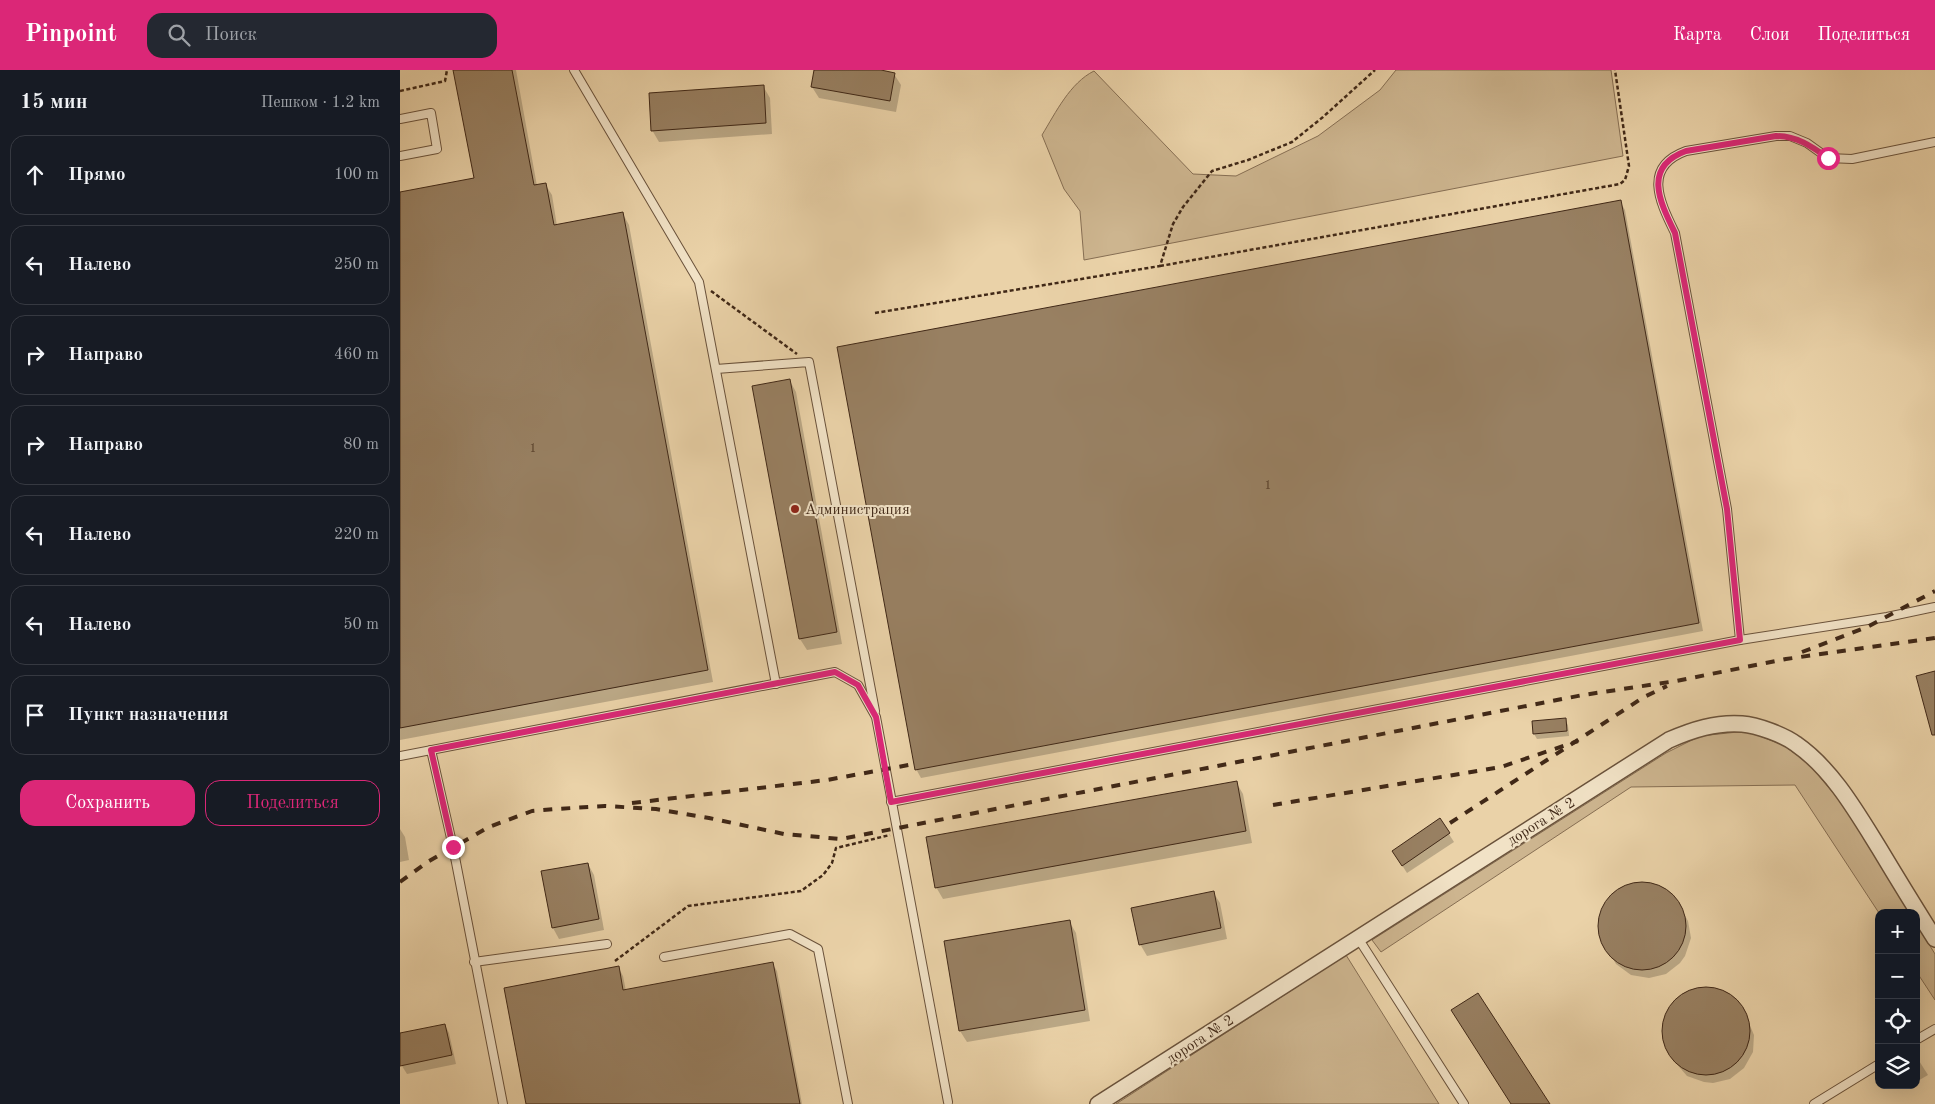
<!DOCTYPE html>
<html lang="ru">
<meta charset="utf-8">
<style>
:root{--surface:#171b24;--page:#242831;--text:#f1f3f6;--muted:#9ea1a6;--line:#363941;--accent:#db2777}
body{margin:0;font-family:"Old Standard TT",serif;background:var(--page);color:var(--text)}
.controls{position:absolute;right:15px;bottom:15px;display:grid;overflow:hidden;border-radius:10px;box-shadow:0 5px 20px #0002}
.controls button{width:45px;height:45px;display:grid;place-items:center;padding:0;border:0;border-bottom:1px solid var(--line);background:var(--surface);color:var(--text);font:25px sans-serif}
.stop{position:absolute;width:15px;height:15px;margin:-11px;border:4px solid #db2777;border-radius:50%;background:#fff}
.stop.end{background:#db2777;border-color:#fff;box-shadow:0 1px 5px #0008}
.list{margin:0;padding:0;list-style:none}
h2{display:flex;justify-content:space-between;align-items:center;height:65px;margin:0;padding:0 20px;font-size:21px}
h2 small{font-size:16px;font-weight:400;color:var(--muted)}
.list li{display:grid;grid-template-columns:32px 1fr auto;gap:15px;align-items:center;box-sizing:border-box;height:80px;margin:0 10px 10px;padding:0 10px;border:1px solid var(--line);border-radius:15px}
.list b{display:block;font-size:19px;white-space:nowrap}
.list em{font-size:16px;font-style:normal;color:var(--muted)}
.actions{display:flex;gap:10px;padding:15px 20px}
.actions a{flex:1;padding:11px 0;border:1px solid var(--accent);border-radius:15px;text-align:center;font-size:18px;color:var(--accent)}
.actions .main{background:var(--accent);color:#fff}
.icon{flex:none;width:28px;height:28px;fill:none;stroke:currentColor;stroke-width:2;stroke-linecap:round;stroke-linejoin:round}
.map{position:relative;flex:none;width:1535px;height:1034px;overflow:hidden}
header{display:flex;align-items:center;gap:30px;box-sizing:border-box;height:70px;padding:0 25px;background:var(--accent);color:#fff}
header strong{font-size:24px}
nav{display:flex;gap:28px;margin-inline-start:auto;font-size:18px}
.search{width:350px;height:45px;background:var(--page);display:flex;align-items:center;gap:12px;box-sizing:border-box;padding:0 18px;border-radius:15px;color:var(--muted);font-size:19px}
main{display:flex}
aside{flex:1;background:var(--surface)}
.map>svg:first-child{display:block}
.green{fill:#cdb58f;stroke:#866e53}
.shadow{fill:#0003}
.building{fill:#988062;stroke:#402817}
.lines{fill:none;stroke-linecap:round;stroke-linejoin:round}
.service-casing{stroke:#6a523b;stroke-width:10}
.minor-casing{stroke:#6a523b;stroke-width:18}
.path{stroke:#402817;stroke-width:2.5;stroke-dasharray:4 2.5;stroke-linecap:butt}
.service{stroke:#f1e2c6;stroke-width:8}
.minor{stroke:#f1e2c6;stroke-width:15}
.rail{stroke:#402817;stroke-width:4;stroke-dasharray:9 9;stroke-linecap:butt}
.route{stroke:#db2777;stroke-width:6}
.poi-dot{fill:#8f2418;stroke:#f1e2c6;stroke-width:2}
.labels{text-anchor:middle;stroke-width:4;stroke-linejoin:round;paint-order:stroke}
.number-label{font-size:12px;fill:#563e2a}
.poi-label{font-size:15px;fill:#402817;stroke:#f1e2c6;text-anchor:start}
.street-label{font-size:15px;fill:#402817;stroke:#f1e2c6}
</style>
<header>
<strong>Pinpoint</strong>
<div class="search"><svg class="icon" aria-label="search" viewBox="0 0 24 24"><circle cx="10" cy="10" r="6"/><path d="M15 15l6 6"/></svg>Поиск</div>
<nav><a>Карта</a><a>Слои</a><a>Поделиться</a></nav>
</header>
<main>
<aside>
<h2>15 мин<small>Пешком · 1.2 km</small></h2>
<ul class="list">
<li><svg class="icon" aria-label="ahead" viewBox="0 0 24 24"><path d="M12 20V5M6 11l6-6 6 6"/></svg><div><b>Прямо</b></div><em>100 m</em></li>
<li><svg class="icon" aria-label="left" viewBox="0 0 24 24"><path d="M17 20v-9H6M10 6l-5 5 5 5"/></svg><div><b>Налево</b></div><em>250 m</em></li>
<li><svg class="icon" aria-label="right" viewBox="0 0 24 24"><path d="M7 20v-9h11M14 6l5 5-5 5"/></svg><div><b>Направо</b></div><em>460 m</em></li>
<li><svg class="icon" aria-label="right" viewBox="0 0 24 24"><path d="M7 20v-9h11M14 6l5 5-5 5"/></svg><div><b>Направо</b></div><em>80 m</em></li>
<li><svg class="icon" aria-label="left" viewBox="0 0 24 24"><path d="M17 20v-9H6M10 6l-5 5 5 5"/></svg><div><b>Налево</b></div><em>220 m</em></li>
<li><svg class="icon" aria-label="left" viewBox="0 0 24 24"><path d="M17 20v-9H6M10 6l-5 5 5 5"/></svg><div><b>Налево</b></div><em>50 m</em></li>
<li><svg class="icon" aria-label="arrive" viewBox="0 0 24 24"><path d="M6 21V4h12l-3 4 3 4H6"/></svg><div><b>Пункт назначения</b></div></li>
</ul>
<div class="actions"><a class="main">Сохранить</a><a>Поделиться</a></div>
</aside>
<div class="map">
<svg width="1535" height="1034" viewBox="0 0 1535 1034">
<rect width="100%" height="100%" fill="#ead2a8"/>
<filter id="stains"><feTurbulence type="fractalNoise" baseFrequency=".004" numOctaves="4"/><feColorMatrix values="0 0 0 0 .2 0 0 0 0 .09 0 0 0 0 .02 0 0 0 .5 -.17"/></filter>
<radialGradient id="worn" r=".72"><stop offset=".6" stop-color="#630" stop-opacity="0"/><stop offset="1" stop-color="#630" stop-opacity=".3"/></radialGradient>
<!-- green -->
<g class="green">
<path d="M996 0H1211L1223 86 684 190 680 141 664 119 642 65C656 42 670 13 694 1L793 104 836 106 918 66 980 20Z"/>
<path d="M1347 661 1383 675 1408 693 1445 737 1510 843H1479L1395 715 1231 717 981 882 972 870 1266 683 1300 666Z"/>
<path d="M1516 853 1535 884V930L1516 901Z"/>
<path d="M946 885 1039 1034H716Z"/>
</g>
<!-- shadow -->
<g class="shadow">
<path d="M55 0H116L137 116 145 114 152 125 157 156 223 144 229 155 313 612 0 670V123L75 109Z"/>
<path d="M415 0H474L494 4 501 15 496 42 419 28 412 17Z"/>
<path d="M363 16 370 28 372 64 259 72 252 60Z"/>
<path d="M1220 132 1225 140 1303 561 521 708 516 699Z"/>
<path d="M390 311 396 322 442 574 407 580 400 569 354 317Z"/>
<path d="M1165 650 1168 655 1169 666 1137 669 1134 664Z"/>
<path d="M836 712 843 724 852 773 543 829 536 817Z"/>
<path d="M1040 750 1054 772 1007 803 998 789Z"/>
<path d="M0 759 5 767 9 790 0 792Z"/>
<path d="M188 794 194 805 204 860 159 869 153 858Z"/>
<path d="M1241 813 1259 816 1274 826 1288 851 1291 868 1285 886 1280 893 1266 904 1249 908 1231 905 1216 894 1202 870 1199 852 1201 843 1210 828 1224 817Z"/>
<path d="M813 822 820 833 827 869 747 886 740 874Z"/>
<path d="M669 851 676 863 690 951 567 972 560 961Z"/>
<path d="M372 893 377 901 402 1034H128L218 897 223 906 226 921Z"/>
<path d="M1305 918 1314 919 1331 926 1343 939 1354 965 1353 982 1344 998 1330 1009 1313 1013 1304 1012 1287 1006 1275 992 1264 966 1265 949 1274 933 1288 922Z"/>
<path d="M45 955 49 963 56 994 7 1004 2 996 0 986V964Z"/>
<path d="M1516 986 1528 1005 1516 1012Z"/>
</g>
<!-- building -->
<g class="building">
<path d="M53 0H112L134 115 146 113 154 155 223 142 308 600 0 658V122L74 108Z"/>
<path d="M414 0H481L495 3 490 31 411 17Z"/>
<path d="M364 15 366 53 251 61 249 23Z"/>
<path d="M1221 130 1299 553 515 700 437 277Z"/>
<path d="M390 309 437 562 399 569 352 316Z"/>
<path d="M1535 601V665H1532L1516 606Z"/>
<path d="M1166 648 1167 661 1133 664 1132 651Z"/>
<path d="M837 711 846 761 535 818 526 767Z"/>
<path d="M1040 748 1050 763 1002 796 992 781Z"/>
<path d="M188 793 199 849 152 858 141 801Z"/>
<circle cx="1242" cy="856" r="44"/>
<path d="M814 821 821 858 739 875 731 838Z"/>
<path d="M670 850 685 940 559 961 544 871Z"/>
<path d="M373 892 400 1034H126L104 918 219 896 223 920Z"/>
<circle cx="1306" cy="961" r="44"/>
<path d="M1078 923 1150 1034H1111L1051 940Z"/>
<path d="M45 954 52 985 0 996V963Z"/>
</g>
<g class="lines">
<!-- service casing -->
<g class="service-casing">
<g id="service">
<path d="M174 0 299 212 376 614"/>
<path d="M0 49 31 43 37 79 0 86"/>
<path d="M316 299 409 292 475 641"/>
<path d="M1340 570 1327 439 1275 163C1260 132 1242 97 1286 81L1376 66H1390L1407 73 1428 88 1452 89 1535 72"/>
<path d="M31 680 53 777 103 1034"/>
<path d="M0 686 435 602 458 615 476 647 548 1032"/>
<path d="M491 732 1340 570 1487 547 1535 537"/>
<path d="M958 868 1064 1034"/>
<path d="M264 887 390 864 418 879 448 1034"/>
<path d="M74 892 207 874"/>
<path d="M1516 970 1535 959"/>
<path d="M1414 1034 1479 994"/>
</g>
</g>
<!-- minor casing -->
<g class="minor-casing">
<path id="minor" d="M698 1034 1269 670C1292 660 1316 652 1342 654 1357 655 1384 665 1396 674 1432 699 1456 741 1479 778 1497 808 1516 839 1535 869"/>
</g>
<!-- path -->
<g class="path">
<path d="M0 21 45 11 47 0"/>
<path d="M760 196 1220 114 1225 110 1229 96 1215 0"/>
<path d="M311 221 397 284"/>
<path d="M475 243 760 196 773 154 783 137 812 101 848 90 892 72 923 47 975 0"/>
<path d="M215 891 288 836 401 821 423 805 432 793 436 778 490 765"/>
</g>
<!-- service -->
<use href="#service" class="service"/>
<!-- minor -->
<use href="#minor" class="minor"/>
<!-- rail -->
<g class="rail">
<path d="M1402 582 1467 557 1535 521"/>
<path d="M232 733 427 710 514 694"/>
<path d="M873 735 1101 697 1178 671"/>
<path d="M1050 753 1244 627 1267 616"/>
<path d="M0 812 29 791 89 757 132 741 156 739 205 736 256 739 309 748 384 764 441 769 1183 625 1276 611 1386 589 1535 568"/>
</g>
</g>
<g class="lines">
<!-- route -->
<path class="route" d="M53 777 31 680 435 602 458 615 476 647 491 732 1340 570 1327 439 1275 163C1260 132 1242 97 1286 81L1376 66C1397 66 1411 76 1428 88"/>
</g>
<!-- markers -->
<circle class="poi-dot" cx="395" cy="439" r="5"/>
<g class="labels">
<!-- number labels -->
<g class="number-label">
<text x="133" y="382">1</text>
<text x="868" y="419">1</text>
</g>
<!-- poi labels -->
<g class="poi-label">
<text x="405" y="444">Администрация</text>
</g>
<!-- street labels -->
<g class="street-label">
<text transform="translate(1141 751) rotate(-32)" y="5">дорога № 2</text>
<text transform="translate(800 969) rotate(-33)" y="5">дорога № 2</text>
</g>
</g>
<rect width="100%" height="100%" filter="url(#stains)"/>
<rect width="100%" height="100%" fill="url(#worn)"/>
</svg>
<div class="controls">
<button>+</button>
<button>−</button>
<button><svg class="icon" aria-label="locate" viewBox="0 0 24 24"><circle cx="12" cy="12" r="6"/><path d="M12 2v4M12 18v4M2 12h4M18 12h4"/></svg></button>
<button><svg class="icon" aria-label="layers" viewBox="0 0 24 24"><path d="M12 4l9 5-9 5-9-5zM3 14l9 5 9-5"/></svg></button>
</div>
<div class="stop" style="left:1428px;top:88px"></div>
<div class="stop end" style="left:53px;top:777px"></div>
</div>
</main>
